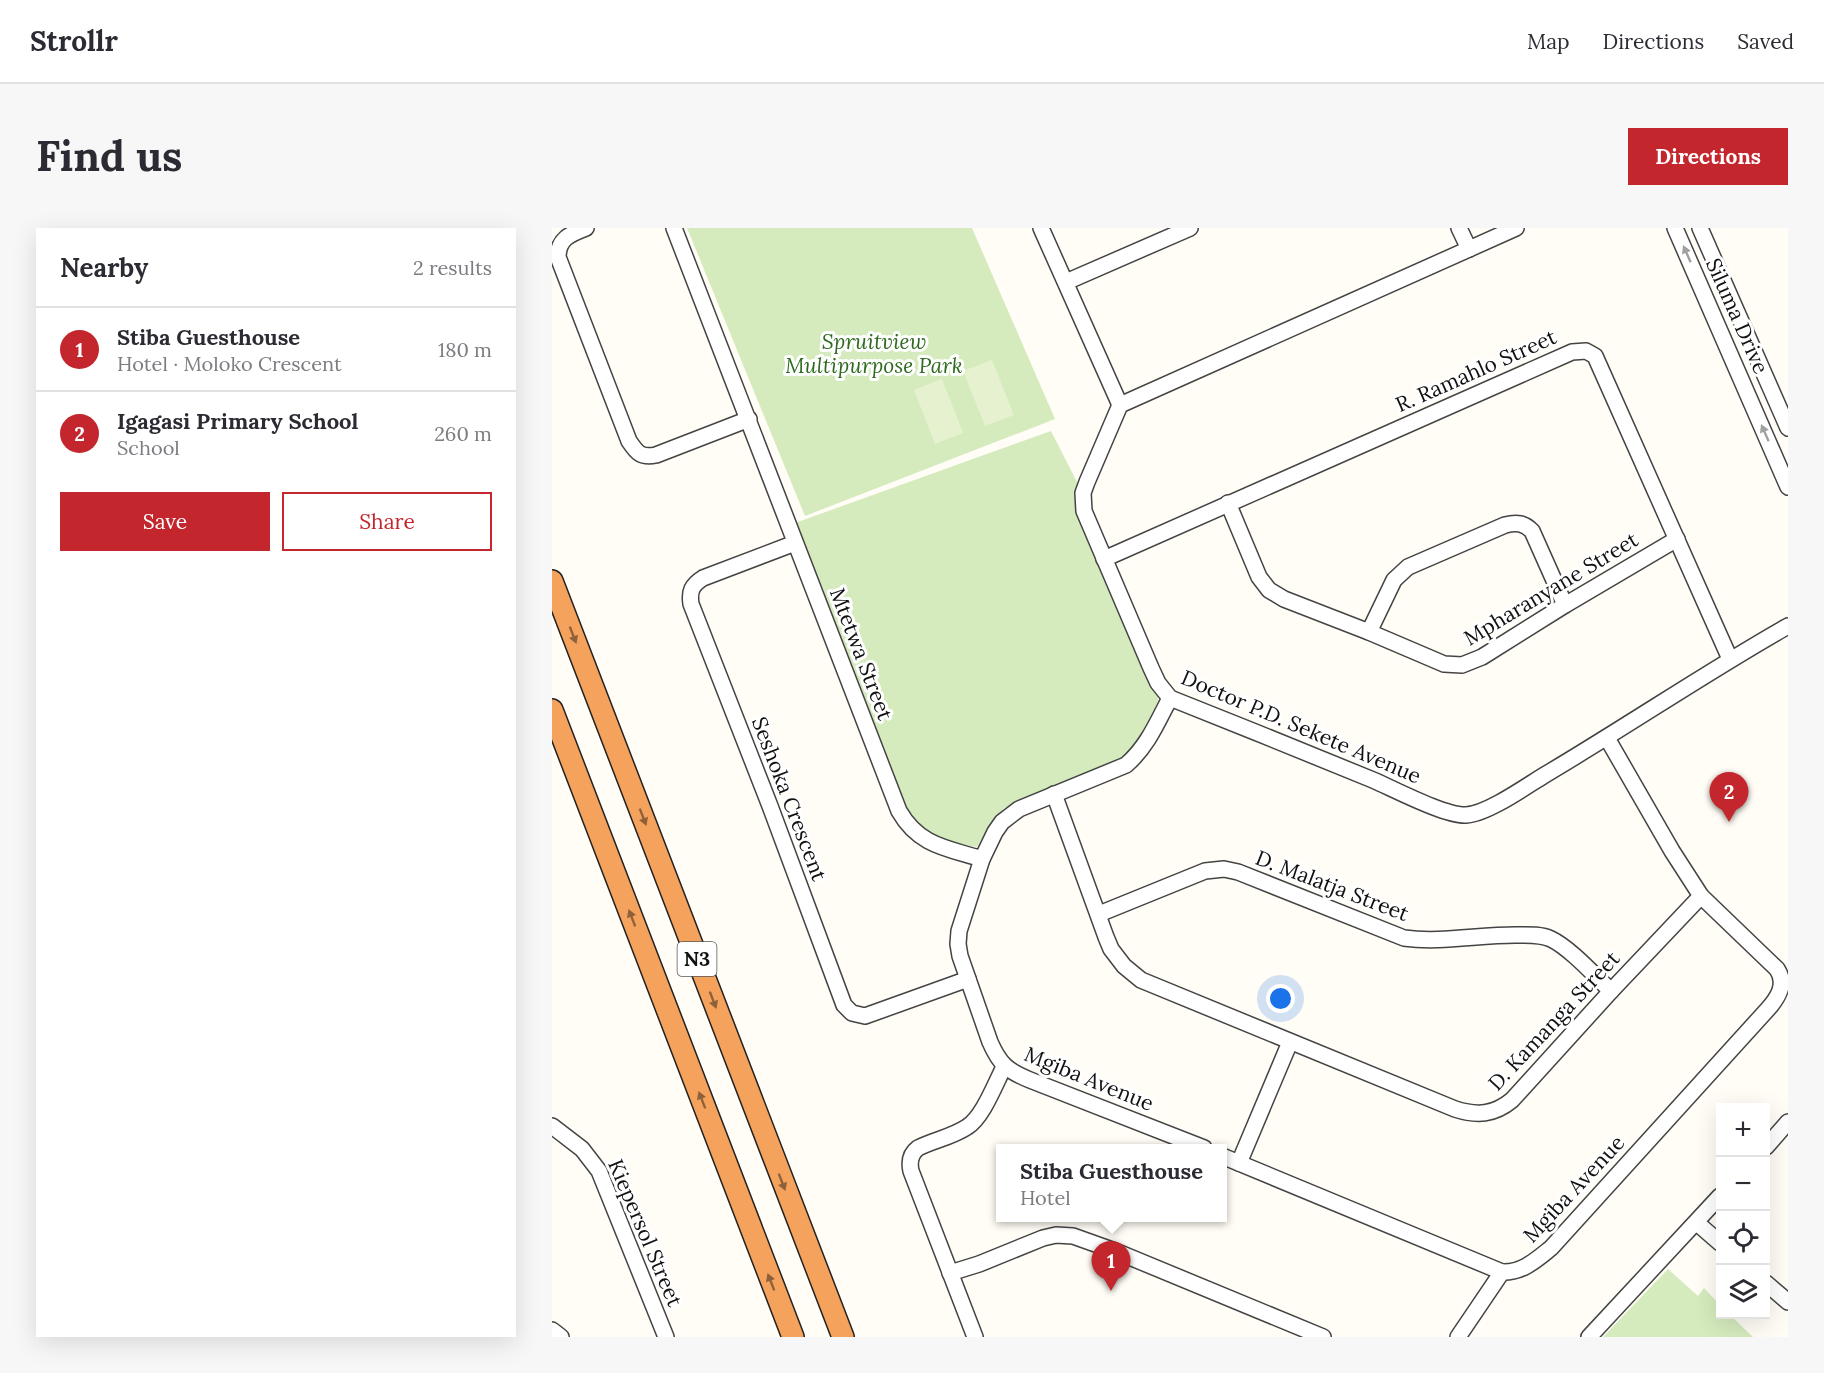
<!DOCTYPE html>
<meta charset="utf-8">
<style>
:root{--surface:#fff;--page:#f7f7f7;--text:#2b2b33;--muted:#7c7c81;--line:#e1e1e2;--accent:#c4262e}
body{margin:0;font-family:Lora,serif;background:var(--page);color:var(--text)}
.controls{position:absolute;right:18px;bottom:18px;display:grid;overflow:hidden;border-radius:0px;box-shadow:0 6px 24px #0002}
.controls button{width:54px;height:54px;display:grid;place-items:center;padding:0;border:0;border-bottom:2px solid var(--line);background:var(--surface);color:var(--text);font:30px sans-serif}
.you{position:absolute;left:729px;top:771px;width:21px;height:21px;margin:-15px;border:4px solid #fff;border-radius:50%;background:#1a73e8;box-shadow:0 0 0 9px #1a73e833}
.badge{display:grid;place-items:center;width:39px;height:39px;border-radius:50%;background:var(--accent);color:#fff;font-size:20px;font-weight:700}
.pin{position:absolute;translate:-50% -50px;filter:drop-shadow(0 2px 3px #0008)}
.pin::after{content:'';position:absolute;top:32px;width:21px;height:18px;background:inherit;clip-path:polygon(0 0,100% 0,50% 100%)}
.popup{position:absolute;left:444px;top:916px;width:231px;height:78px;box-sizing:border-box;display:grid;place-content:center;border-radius:0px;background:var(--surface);filter:drop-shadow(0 2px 4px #0005);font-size:20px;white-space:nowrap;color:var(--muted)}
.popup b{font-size:22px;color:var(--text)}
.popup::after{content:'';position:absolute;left:50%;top:100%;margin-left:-12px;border:12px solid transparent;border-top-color:var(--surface)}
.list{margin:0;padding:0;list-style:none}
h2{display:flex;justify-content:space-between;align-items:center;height:78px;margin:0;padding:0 24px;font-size:26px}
h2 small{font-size:20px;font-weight:400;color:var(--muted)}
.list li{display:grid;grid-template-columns:39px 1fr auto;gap:18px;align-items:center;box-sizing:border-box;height:84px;padding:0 24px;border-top:2px solid var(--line)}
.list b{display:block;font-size:22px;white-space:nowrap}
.list p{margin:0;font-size:20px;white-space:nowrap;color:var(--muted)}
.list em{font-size:20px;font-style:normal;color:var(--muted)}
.actions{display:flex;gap:12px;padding:18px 24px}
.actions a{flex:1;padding:14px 0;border:2px solid var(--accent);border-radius:0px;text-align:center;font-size:21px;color:var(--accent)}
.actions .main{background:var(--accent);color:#fff}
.icon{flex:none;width:33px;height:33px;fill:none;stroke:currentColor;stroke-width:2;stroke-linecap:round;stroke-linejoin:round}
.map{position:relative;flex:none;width:1236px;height:1109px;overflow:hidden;border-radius:0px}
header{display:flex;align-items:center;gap:36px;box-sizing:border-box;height:84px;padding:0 30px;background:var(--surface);border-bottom:2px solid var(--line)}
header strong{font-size:28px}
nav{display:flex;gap:33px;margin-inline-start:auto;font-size:21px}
.intro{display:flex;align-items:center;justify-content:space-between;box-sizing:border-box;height:144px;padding:0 36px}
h1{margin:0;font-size:42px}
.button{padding:15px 27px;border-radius:0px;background:var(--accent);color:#fff;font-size:21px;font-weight:700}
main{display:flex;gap:36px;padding:0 36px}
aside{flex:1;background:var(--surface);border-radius:0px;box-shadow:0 6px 24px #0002}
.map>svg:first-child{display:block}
.green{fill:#d5ebbd}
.pitch{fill:#e6f2cf}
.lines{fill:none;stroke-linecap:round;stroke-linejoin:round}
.minor-casing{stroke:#444;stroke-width:18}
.highway-casing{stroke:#222;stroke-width:24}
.minor{stroke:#fff;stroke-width:15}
.highway{stroke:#f5a25d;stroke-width:21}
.oneway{fill:#a0a0a0}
.oneway2{fill:#8e613b}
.labels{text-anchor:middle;stroke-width:6;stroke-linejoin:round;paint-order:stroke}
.shield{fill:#fff;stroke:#585858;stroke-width:1.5}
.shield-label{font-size:20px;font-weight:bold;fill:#111}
.street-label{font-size:21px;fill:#111;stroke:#fff}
.park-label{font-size:21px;font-style:italic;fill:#2f6b1f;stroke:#fff}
</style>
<header>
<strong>Strollr</strong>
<nav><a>Map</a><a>Directions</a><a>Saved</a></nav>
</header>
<div class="intro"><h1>Find us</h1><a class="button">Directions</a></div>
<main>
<aside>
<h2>Nearby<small>2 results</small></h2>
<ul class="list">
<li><span class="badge">1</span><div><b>Stiba Guesthouse</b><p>Hotel · Moloko Crescent</p></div><em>180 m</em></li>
<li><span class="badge">2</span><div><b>Igagasi Primary School</b><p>School</p></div><em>260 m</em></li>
</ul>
<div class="actions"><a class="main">Save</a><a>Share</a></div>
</aside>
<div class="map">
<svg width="1236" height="1109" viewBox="0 0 1236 1109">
<rect width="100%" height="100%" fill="#fffdf5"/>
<!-- green -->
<g class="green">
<path d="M135 0H420L503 191 253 288Z"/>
<path d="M499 203 526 256 523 273 533 303 607 468C601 491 589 514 574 531L452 580 439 595 425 619C400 616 374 607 357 588L243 295Z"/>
<path d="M1116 1041 1146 1068 1152 1060 1168 1077V1086L1178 1087 1201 1109H1051Z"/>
</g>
<!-- pitch -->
<g class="pitch">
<path d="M440 132 462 187 433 198 411 143Z"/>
<path d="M390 151 411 205 383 216 362 162Z"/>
</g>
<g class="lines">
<!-- minor casing -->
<g class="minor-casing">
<g id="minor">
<path d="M34 0C18 6 6 11 6 29L77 213C85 225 89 230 104 227L197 191"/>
<path d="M122 0 347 583C367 618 395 620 430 631"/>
<path d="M489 0 568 177"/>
<path d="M907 0 917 21"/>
<path d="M964 0 568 177 535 254 531 265 532 283 599 440 606 455 618 470C686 497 753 524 821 552 842 561 893 588 914 587 935 586 973 559 991 548 1074 499 1153 445 1236 398"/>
<path d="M1123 0 1236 259"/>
<path d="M1148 0 1236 200"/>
<path d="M514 54 638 0"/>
<path d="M676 275 707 349 717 362 732 371 817 404 892 436 910 437 930 429 1013 377 1125 311"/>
<path d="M243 315 151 350C140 357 137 363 139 376L218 578 292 777 300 785 313 788 416 751"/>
<path d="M552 331 1020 124 1034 123 1043 128 1178 431"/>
<path d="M817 404 842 352 856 339 953 297C965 294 972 295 980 303L1013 377"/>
<path d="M618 470C605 495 595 519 574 537L467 581 450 594 443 604 430 631 407 703 406 716 408 728 438 814C448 837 456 843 478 852L652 920"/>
<path d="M502 566 554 709 559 721 572 738 589 752 903 881C925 888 942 887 960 872L1059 763 1149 668"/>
<path d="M547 686 653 643 672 641 686 644 852 710C888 715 926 707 963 707 975 707 988 706 999 711 1018 720 1043 748 1059 763"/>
<path d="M0 898 30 921 47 943 114 1109"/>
<path d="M1214 919 1236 894"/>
<path d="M670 928 950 1044C970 1045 984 1032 999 1020L1215 782C1226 770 1235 756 1225 741L1149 668 1120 623 1055 510"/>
<path d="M687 935 738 814"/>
<path d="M1145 995 1168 1015"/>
<path d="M398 1045 427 1036 491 1010 504 1007 521 1008 563 1023 771 1109"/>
<path d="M1214 1055 1236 1074"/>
<path d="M0 1102 9 1109"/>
<path d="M423 1109 359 943C357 934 358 926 366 920 382 912 400 909 415 899 431 889 443 856 452 839"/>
<path d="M906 1109 950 1044"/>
<path d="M1037 1109 1168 968"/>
</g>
</g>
<!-- highway casing -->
<g class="highway-casing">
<g id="highway">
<path d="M0 353 291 1109"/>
<path d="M0 482 241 1109"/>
</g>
</g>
<!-- minor -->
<use href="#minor" class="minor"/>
<!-- highway -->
<use href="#highway" class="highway"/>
</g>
<!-- one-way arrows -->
<defs><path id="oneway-solid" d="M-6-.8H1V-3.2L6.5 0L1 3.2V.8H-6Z" transform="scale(1.5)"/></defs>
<g class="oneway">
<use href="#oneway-solid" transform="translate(1135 26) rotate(-114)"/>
<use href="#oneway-solid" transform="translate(1213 205) rotate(-114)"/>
</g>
<g class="oneway2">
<use href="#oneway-solid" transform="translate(21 407) rotate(69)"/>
<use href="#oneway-solid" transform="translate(91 589) rotate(69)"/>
<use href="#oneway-solid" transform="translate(80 690) rotate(-111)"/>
<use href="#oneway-solid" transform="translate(161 772) rotate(69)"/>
<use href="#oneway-solid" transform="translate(150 872) rotate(-111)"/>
<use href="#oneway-solid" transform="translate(230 954) rotate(69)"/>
<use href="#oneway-solid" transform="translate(219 1054) rotate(-111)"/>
</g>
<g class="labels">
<!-- shield labels -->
<rect class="shield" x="125.5" y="714" width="39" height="34" rx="4.5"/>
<g class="shield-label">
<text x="145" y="738">N3</text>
</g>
<!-- street labels -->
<g class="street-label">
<text transform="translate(1185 88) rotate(66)" y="7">Siluma Drive</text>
<text transform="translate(924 143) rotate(-24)" y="7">R. Ramahlo Street</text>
<text transform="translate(999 361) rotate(-31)" y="7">Mpharanyane Street</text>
<text transform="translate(309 426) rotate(69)" y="7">Mtetwa Street</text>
<text transform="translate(749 499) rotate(23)" y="7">Doctor P.D. Sekete Avenue</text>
<text transform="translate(237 571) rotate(69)" y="7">Seshoka Crescent</text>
<text transform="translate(780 658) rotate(21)" y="7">D. Malatja Street</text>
<text transform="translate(1002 793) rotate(-47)" y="7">D. Kamanga Street</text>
<text transform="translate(537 851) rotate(22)" y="7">Mgiba Avenue</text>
<text transform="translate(1022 961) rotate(-47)" y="7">Mgiba Avenue</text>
<text transform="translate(93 1005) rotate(67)" y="7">Kiepersol Street</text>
</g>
<!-- park labels -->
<g class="park-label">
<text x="322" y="121">Spruitview<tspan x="322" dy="24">Multipurpose Park</tspan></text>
</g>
</g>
</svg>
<div class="controls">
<button>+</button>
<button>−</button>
<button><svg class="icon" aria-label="locate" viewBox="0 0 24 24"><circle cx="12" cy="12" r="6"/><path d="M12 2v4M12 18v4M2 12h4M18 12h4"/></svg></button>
<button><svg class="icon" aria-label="layers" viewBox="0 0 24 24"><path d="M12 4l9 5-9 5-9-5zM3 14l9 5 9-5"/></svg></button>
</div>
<div class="you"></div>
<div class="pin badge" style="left:559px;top:1063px">1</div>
<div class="popup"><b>Stiba Guesthouse</b>Hotel</div>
<div class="pin badge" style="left:1177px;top:594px">2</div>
</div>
</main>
